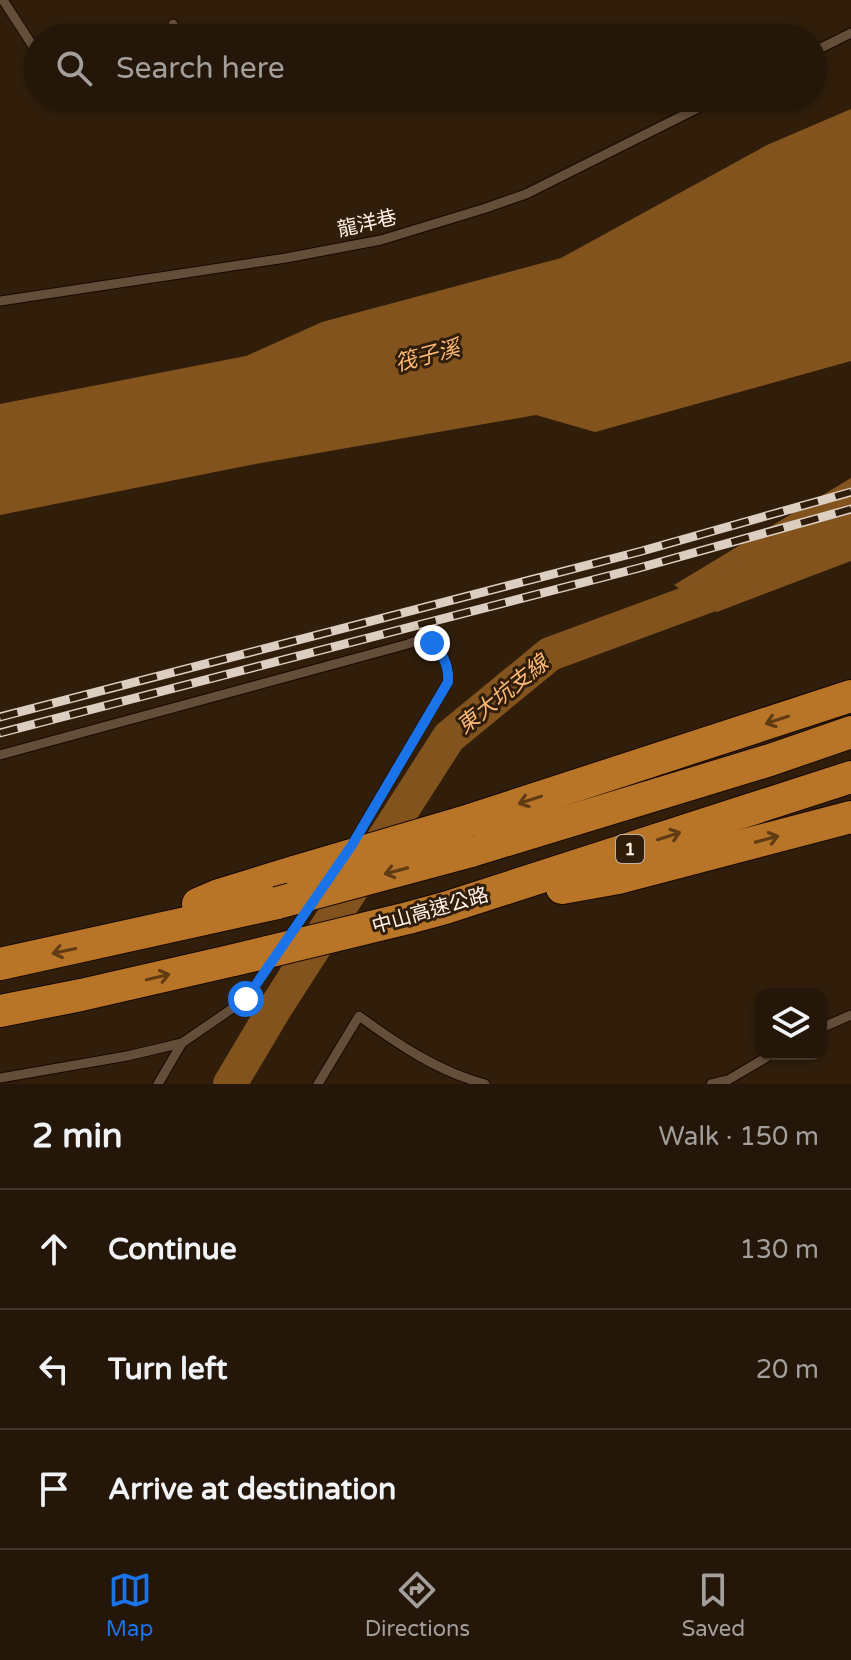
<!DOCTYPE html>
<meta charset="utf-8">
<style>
:root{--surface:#241608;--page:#302316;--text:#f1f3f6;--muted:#a39f9c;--line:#413529;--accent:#1a73e8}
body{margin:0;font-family:"Varela Round","Noto Sans TC",sans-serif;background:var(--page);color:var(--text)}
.controls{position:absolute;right:24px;bottom:24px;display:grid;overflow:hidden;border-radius:16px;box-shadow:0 2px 6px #0004}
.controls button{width:72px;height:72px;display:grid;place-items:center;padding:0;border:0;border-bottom:2px solid var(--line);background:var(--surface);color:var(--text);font:40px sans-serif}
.stop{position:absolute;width:24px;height:24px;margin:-18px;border:6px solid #1a73e8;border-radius:50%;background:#fff}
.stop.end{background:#1a73e8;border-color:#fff;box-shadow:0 2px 8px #0008}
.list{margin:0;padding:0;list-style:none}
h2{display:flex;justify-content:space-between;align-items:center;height:104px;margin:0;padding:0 32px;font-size:34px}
h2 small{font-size:26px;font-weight:400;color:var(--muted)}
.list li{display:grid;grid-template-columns:52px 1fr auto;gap:24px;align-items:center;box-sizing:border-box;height:120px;padding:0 32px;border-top:2px solid var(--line)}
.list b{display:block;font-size:30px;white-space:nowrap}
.list em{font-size:26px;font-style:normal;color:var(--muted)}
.icon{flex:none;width:44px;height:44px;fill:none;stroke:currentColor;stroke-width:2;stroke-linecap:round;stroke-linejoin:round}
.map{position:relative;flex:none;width:851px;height:1084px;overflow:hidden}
.search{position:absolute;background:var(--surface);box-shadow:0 2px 6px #0004;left:24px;right:24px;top:24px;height:88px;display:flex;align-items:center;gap:20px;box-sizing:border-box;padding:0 28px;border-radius:44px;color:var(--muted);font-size:30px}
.sheet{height:464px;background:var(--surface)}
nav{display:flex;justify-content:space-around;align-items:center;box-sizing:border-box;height:112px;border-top:2px solid var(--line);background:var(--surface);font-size:22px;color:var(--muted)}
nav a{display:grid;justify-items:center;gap:4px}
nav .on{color:var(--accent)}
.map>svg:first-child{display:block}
.water{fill:#82531d}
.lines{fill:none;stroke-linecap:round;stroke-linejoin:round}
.river{stroke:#82531d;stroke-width:34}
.service-casing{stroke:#180700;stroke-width:11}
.motorway-casing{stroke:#180700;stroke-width:34}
.service{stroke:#634e3a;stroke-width:9}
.motorway{stroke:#b97527;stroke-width:32}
.rail-casing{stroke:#dccec1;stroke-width:9}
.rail{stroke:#301e0b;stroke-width:6;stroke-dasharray:18;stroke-linecap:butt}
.motorway-bridge-casing{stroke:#180700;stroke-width:34;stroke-linecap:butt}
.motorway-bridge{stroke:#b97527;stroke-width:32}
.oneway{stroke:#603c15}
.route{stroke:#1a73e8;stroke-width:10}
.labels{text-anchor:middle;stroke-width:6;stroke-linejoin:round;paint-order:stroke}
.shield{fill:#301e0b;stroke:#c1b2a4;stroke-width:2}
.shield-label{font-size:18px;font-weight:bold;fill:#fff2e6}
.street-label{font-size:20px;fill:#fff2e6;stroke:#301e0b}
.water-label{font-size:22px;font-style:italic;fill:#fdb974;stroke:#301e0b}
</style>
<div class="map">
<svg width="851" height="1084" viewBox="0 0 851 1084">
<rect width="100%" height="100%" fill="#301e0b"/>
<!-- water -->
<g class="water">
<path d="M851 109V361L595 432 536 415 250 465 0 515V404L246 356 322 322 561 258 767 145Z"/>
<path d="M851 478V561L717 612 674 585Z"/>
</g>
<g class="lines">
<!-- river -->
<path class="river" d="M230 1084 274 1010 449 737 550 654 740 584"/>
<!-- service casing -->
<g class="service-casing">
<g id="service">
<path d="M3 0 38 54"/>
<path d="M173 24 177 38"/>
<path d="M813 52 851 33"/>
<path d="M0 301 286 258 381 240 486 208 526 194 718 98"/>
<path d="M0 755 408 644 423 638C441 649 449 661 448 682L351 846"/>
<path d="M287 939 311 905"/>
<path d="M821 1028 851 1015"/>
<path d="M0 1078 127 1056 182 1043"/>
<path d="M158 1084 182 1043 246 999 272 961"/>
<path d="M318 1084 359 1016C397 1044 439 1072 485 1084"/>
<path d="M711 1084 728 1080 772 1054"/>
</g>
</g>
<!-- motorway casing -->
<g class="motorway-casing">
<g id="motorway">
<path d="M470 820 851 696"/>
<path d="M471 851 770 760 851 732"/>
<path d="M562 888 618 878 851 817"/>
<path d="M198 904 219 895 297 871"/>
<path d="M408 918 445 908 851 777"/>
<path d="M0 964 277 903"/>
<path d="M0 1011 81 995 234 960"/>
</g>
</g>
<!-- service -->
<use href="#service" class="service"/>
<!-- motorway -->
<use href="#motorway" class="motorway"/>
<!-- rail casing -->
<g class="rail-casing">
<g id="rail">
<path d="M0 717 642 551 851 492"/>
<path d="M0 733 639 568 851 509"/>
</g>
</g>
<!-- rail -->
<use href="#rail" class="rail"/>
<!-- motorway-bridge casing -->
<g class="motorway-bridge-casing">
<g id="motorway-bridge">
<path d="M297 871 470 820"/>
<path d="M277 903 471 851"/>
<path d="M234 960 408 918"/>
</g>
</g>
<!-- motorway-bridge -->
<use href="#motorway-bridge" class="motorway-bridge"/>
</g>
<!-- one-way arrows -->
<defs><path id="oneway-shaft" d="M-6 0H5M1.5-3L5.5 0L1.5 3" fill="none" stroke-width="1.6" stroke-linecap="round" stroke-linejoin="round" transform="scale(2)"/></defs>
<g class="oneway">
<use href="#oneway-shaft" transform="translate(777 720) rotate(162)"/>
<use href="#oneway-shaft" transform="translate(530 800) rotate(162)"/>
<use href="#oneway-shaft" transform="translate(669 836) rotate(-18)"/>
<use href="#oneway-shaft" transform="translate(767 839) rotate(-15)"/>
<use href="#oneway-shaft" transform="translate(396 871) rotate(165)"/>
<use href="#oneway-shaft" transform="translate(64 951) rotate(168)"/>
<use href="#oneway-shaft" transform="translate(158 977) rotate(-13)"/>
</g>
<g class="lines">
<!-- route -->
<path class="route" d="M246 999 352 845 448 682C449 666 444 654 432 643"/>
</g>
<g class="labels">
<!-- shield labels -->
<rect class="shield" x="616" y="835" width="28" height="28" rx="6"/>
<g class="shield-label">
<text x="630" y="855">1</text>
</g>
<!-- street labels -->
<g class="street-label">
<text transform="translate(367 223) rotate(-13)" y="7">龍洋巷</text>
<text transform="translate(430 910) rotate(-16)" y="7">中山高速公路</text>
</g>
<!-- water labels -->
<g class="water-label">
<text transform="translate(427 355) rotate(-15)" y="8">筏子溪</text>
<text transform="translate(502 694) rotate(-39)" y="8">東大坑支線</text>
</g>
</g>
</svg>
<div class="controls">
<button><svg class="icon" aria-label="layers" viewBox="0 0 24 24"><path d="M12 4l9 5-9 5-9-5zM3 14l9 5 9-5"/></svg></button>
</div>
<div class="stop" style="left:246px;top:999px"></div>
<div class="stop end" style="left:432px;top:643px"></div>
<div class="search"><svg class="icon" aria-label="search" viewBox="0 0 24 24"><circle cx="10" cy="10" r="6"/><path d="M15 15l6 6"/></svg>Search here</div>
</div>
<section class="sheet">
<h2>2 min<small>Walk · 150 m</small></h2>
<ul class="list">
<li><svg class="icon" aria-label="ahead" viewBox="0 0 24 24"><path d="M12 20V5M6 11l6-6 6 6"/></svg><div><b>Continue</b></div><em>130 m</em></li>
<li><svg class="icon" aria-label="left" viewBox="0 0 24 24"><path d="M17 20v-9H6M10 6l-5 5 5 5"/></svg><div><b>Turn left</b></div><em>20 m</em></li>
<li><svg class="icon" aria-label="arrive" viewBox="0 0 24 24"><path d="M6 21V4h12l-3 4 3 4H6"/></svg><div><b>Arrive at destination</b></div></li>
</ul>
</section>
<nav>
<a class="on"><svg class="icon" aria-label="map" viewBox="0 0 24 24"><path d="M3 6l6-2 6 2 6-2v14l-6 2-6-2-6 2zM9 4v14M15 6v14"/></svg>Map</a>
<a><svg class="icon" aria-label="directions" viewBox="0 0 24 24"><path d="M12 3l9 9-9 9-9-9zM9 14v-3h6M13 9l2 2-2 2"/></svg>Directions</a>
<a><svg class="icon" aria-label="saved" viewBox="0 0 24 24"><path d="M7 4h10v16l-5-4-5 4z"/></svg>Saved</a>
</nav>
